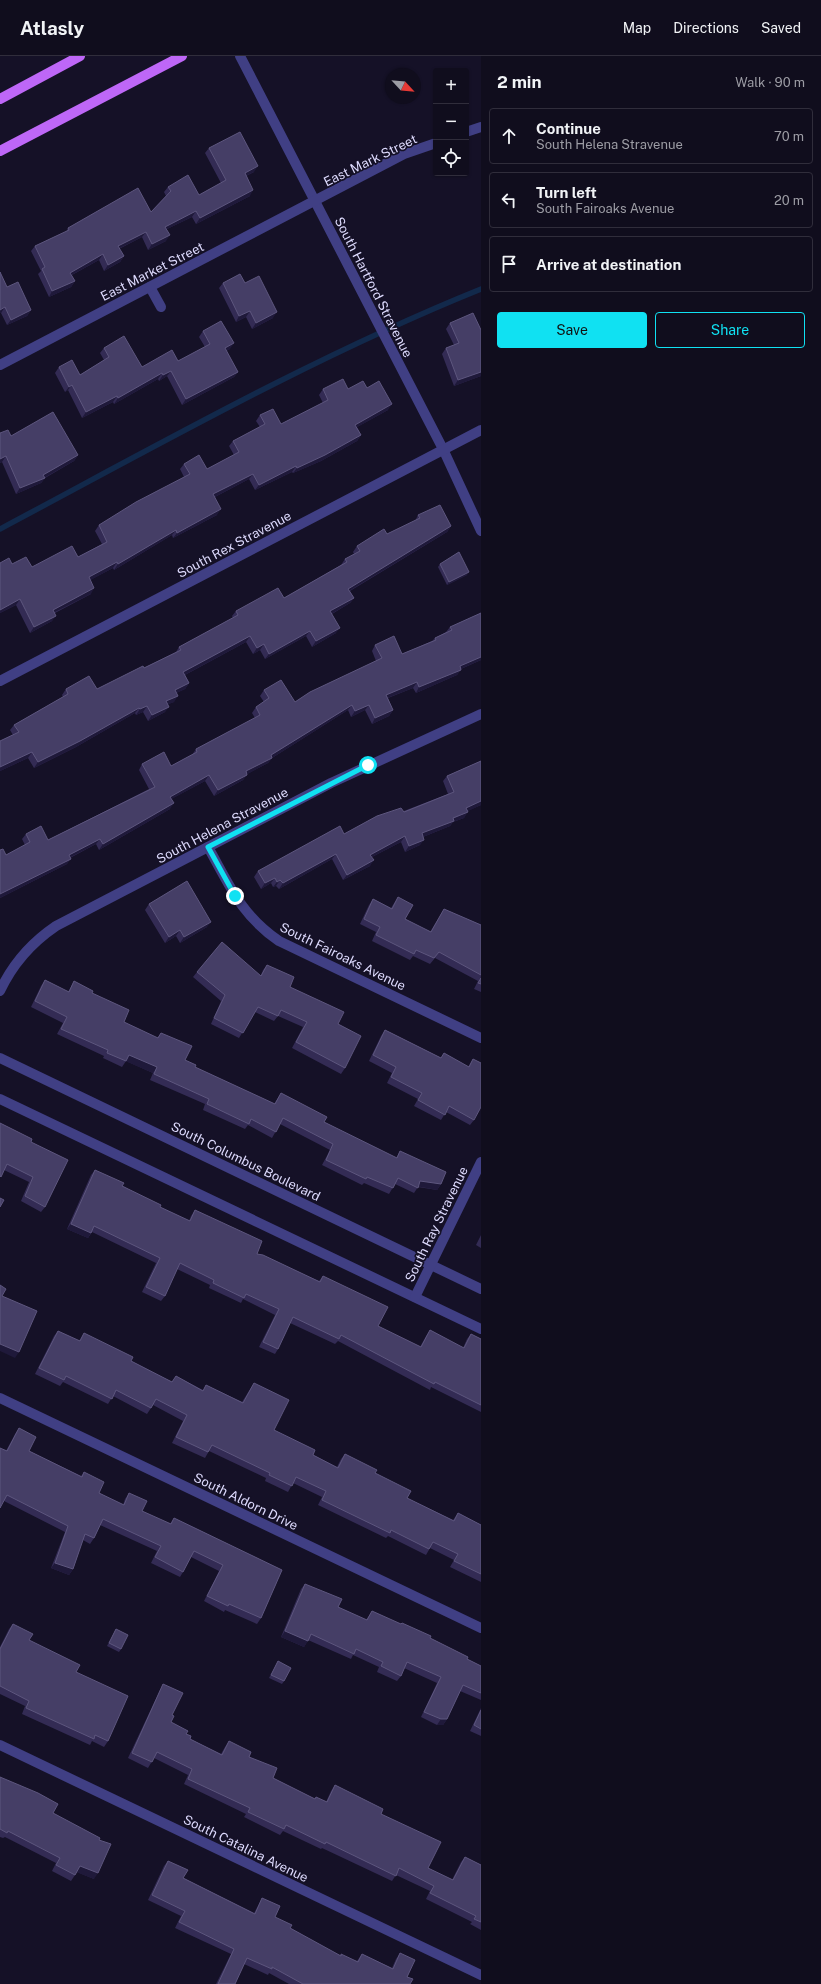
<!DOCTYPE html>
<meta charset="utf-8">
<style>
:root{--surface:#100d1d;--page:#1e1b2a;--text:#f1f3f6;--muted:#9c9ca4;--line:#302d3b;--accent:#10e1f2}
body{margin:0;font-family:"Public Sans",sans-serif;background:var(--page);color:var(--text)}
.controls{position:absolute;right:12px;top:12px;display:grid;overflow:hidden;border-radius:4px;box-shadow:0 1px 3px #0004}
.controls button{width:36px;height:36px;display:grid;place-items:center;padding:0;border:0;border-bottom:1px solid var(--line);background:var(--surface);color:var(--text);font:20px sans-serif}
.compass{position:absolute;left:385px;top:12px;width:36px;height:36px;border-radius:50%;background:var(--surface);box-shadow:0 1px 3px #0004;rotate:116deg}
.stop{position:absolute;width:12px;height:12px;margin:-9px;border:3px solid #10e1f2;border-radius:50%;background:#fff}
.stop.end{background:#10e1f2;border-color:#fff;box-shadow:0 1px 4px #0008}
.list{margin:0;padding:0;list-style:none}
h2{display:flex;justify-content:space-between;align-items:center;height:52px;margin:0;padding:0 16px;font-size:17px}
h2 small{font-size:13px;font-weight:400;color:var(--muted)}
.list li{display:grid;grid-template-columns:26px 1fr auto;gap:12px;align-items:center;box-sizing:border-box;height:56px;margin:0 8px 8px;padding:0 8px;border:1px solid var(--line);border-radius:4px}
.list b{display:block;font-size:15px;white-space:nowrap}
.list p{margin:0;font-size:13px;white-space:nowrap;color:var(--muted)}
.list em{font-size:13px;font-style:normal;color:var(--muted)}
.actions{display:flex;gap:8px;padding:12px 16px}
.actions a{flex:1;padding:9px 0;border:1px solid var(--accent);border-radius:4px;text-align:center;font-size:14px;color:var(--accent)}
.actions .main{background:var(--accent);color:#111}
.icon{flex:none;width:22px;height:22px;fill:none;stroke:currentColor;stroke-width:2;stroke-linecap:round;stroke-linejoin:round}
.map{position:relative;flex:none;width:481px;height:1928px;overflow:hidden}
header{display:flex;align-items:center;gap:24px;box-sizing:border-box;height:56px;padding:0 20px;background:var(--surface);border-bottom:1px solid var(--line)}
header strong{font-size:19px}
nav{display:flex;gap:22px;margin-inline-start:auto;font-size:14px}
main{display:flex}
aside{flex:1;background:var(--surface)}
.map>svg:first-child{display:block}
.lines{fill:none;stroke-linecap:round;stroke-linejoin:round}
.stream{stroke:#12294b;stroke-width:5.5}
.minor{stroke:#403f84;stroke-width:10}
.major{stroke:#be67f7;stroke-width:10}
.wall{fill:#332b54}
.shaded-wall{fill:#1f193a}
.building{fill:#453e66;stroke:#5d567e}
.route{stroke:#10e1f2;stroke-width:5}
.labels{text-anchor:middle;stroke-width:3.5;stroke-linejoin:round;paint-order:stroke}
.street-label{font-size:13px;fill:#dddafd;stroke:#151127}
</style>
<header>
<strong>Atlasly</strong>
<nav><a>Map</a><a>Directions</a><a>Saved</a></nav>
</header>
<main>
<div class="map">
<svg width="481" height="1928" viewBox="0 0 481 1928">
<rect width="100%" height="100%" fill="#151127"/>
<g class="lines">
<!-- stream -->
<path class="stream" d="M0 473C158 389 315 300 481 233"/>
<!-- minor -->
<g class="minor">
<path d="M240 0 443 393 481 475"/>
<path d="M466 76 481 71"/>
<path d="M150 231 161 251"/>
<path d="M0 309 404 98 436 87"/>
<path d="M0 625 481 374"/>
<path d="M208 791C230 830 241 859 279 885L481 982"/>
<path d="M0 935C13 907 31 887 56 870L331 727 481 658"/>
<path d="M0 1002 481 1233"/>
<path d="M0 1043 481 1273"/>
<path d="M415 1241 481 1106"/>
<path d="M0 1342 481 1572"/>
<path d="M0 1689 481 1919"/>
</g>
<!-- major -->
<g class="major">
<path d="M0 43 80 0"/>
<path d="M0 95 182 0"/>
</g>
</g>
<!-- wall -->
<g class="wall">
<path d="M209 92 254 116 246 120 250 140 196 168 192 161 167 173 166 185 148 194 142 181 119 193 124 200 120 206 104 215 99 204 72 219 75 225 71 231 49 241 38 218 41 215 31 195 35 190 66 176 68 172 151 156 166 140 164 136 168 131 199 139 221 127 205 97Z"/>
<path d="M223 227H245L273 262 252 273 246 261 236 266 219 232Z"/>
<path d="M7 231 31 254 27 260 7 269 1 257Z"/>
<path d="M450 267 481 274V320L454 330 442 298 446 292 454 289 446 273Z"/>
<path d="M203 275 230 293 226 295 238 316 234 321 182 349 167 320 159 325 158 323 114 348 113 346 82 362 68 334 65 336 55 317 59 311 80 319 104 304 100 297 104 292 142 311 178 305 205 291 199 281Z"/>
<path d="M367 332 388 354 357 371 361 379 357 385 321 405 293 417 292 416 255 434 249 423 215 441 217 459 173 482 172 479 114 514 113 512 90 524 91 538 55 557 52 565 30 577 16 549 0 557V507L32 511 78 501 102 488 95 475 99 469 184 421 180 413 184 408 207 413 234 399 229 390 233 385 260 371 256 365 260 359 281 368 323 347 319 339 323 333H348Z"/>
<path d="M0 377 11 380 78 399 74 405 45 422 41 427 16 438 2 406 0 407Z"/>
<path d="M418 459 451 470 447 476 350 535 354 542 350 547 332 558 336 577 312 591 306 580 265 603 260 594 253 598 246 586 185 619 189 627 185 633 176 637 174 646 168 648 165 656 148 665 143 656 136 659 135 657 76 691 34 712 28 702 0 715V685L13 679 10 674 14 669 63 641 62 639 66 633H97L144 612 176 596 179 591 233 562 232 560 236 555 284 542 341 509 345 503 354 498 353 496 357 490 387 478 415 465Z"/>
<path d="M440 508 467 519 447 529 438 511Z"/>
<path d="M481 557V604L461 613 457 619 416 637 413 632 388 642 393 654 389 660 372 668 365 654 351 661 348 654 272 702 268 707 247 718 243 724 214 740 205 725 171 743 170 753 99 794 96 788 70 802 67 808 0 842V794L6 799 25 789 22 783 26 778 48 784 149 733 139 714 142 708 171 710 192 699 196 693 255 662 252 657 256 651 264 646 260 640 264 634 295 646 376 605 372 595 375 589 402 598 432 585 435 582 446 576 450 571Z"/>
<path d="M481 705V749L467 755 464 762 453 766 450 770 423 781 420 789 405 796 401 786 372 801 370 810 343 824 332 803 279 833 276 830 273 831 271 827 261 833 254 821 258 815 344 778 448 738 443 725 447 720Z"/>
<path d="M398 841 405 863 430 876 444 853 481 869V936L474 933 478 925 435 902 430 908 413 900 410 904 372 885 376 876 360 868 369 849 373 843 391 852Z"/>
<path d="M149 848 207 871 180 887 176 880 165 887 145 854Z"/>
<path d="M267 909 290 931 338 968 345 1012 341 1018 292 992 303 971 278 960 274 965 255 956 239 982 211 968 221 945 193 921 197 916 261 919 263 914Z"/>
<path d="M45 924 68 936 74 925 92 937 124 966 157 982 161 977 185 1004 195 1011 274 1048 281 1037 324 1066 396 1102 400 1095 441 1128 437 1134 418 1131 414 1137 395 1128 389 1138 364 1127 362 1129 322 1109 330 1094 280 1068 272 1082 248 1069 245 1073 203 1054 205 1048 150 1024 153 1017 126 1005 122 1011 103 1002 104 1000 57 978 63 967 31 951 41 930Z"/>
<path d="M385 974 441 1002 444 997 468 1011 473 1003 474 1064 470 1069 446 1056 441 1064 414 1050 418 1043 387 1027 392 1017 369 1005 381 980Z"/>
<path d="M0 1067 31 1086 45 1151 41 1156 21 1145 29 1126 4 1114Z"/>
<path d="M95 1114 160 1151 189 1165 191 1160 195 1154 257 1198 319 1225 323 1220 378 1270 420 1291 426 1280 430 1274 463 1292 467 1283 471 1278 481 1283V1356L431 1331 430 1334 338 1285 335 1288 290 1267 278 1293 275 1298 259 1291 275 1259 243 1243 241 1247 209 1232 210 1229 177 1213 165 1240 161 1245 142 1236 156 1207 92 1176 88 1182 67 1173 91 1119Z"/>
<path d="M481 1179V1192L476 1189Z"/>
<path d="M58 1275 79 1285 84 1277 131 1305 172 1326 176 1320 203 1334 206 1329 242 1346 254 1327 274 1374 313 1399 337 1411 341 1403 345 1398 375 1417 407 1442 453 1464 458 1457 481 1469V1526L450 1511 454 1504 430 1492 426 1499 388 1480 386 1482 318 1449 322 1441 293 1427 288 1436 265 1425 266 1422 209 1395 205 1402 172 1387 183 1365 153 1349 147 1358 113 1340 108 1348 63 1326 60 1330 35 1318 54 1280Z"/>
<path d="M19 1372 29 1395 81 1420 84 1416 99 1437 123 1449 125 1443 129 1437 142 1455 170 1468 174 1462 282 1514 261 1562 257 1568 225 1554 224 1556 204 1545 219 1515 191 1501 183 1516 180 1521 151 1507 157 1495 100 1469 94 1482 90 1488 83 1484 73 1513 69 1519 51 1512 65 1476 4 1445 6 1395 15 1378Z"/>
<path d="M305 1528 338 1551 366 1564 372 1555 430 1582 467 1603 481 1610V1644L460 1635 447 1663 443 1669H437L421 1661 437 1627 404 1612 401 1620 397 1625 377 1616 379 1611 353 1599 351 1603 308 1584 304 1591 281 1581 301 1533Z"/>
<path d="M13 1568 29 1584 76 1616 108 1685 104 1691 92 1685 90 1689 22 1658 25 1650 0 1638V1591L9 1573Z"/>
<path d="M116 1573 121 1593 119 1596 107 1590Z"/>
<path d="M278 1605 284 1625 282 1628 269 1622Z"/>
<path d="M163 1628 172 1659 171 1666 186 1678 190 1683 221 1698 225 1691 229 1685 249 1701 273 1722 315 1743 316 1741 326 1746 331 1735 335 1729 381 1758 428 1812 452 1824 461 1806 465 1801 481 1809V1874L470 1868 472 1866 426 1843 430 1835 396 1819 392 1825 322 1792 321 1793 283 1775 280 1779 244 1761 246 1758 184 1728 188 1719 154 1702 148 1712 128 1702 160 1634Z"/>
<path d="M481 1652V1680L470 1675Z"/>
<path d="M0 1721 53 1757 99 1784 94 1823 77 1816 71 1825 52 1815 56 1807 5 1781 3 1782 0 1781Z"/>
<path d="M168 1805 183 1822 254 1857 259 1848 262 1842 275 1861 290 1872 340 1900 357 1905 362 1898 392 1912 396 1903 400 1897 410 1928H289L269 1917 268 1919 244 1908 235 1928H216L231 1898 175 1872 181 1860 148 1844 164 1810Z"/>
</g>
<!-- shaded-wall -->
<g class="shaded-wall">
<path d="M258 110 254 116 241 122 245 117Z"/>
<path d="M253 134 250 140 196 168 200 162Z"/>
<path d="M196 155 192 161 161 176 165 171Z"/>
<path d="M146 176 142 181 114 195 118 190Z"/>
<path d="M170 179 166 185 148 194 152 188Z"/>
<path d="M103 198 99 204 66 222 70 217Z"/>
<path d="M124 200 120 206 104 215 108 209Z"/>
<path d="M75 225 71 231 49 241 52 235Z"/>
<path d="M5 251 1 257H0V254Z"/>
<path d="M31 254 27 260 7 269 11 264Z"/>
<path d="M250 255 246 261 236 266 239 260Z"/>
<path d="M277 256 273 262 252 273 256 267Z"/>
<path d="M234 287 230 293 221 298 225 292Z"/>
<path d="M171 315 167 320 159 325 163 319Z"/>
<path d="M238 316 234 321 182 349 186 343Z"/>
<path d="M481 316V320L454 330 458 324Z"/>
<path d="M162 317 158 323 114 348 118 342Z"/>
<path d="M72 329 68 334 65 336 69 331Z"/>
<path d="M117 340 113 346 82 362 86 356Z"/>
<path d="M392 348 388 354 352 374 355 369Z"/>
<path d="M361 379 357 385 321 405 293 417 297 412Z"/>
<path d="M78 399 74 405 44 422H45L41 427 16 438 20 432Z"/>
<path d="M6 400 2 406 0 407V403Z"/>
<path d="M296 410 292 416 255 434 259 429Z"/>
<path d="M253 418 249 423 209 444 213 438Z"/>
<path d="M221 453 217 459 173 482 177 477Z"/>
<path d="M451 470 447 476 344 538 348 533Z"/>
<path d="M176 474 172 479 114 514 118 508Z"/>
<path d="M117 506 113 512 85 527 89 521Z"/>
<path d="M469 516 467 519 447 529 449 526Z"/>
<path d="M94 532 91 538 49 559 53 554Z"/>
<path d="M354 542 350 547 326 561 330 555Z"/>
<path d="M20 543 16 549 0 557V554Z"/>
<path d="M56 560 52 565 30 577 34 571Z"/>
<path d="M340 572 336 577 312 591 316 585Z"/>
<path d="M310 575 306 580 265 603 269 598Z"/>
<path d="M250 580 246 586 179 622 183 616Z"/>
<path d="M264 588 260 594 253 598 257 592Z"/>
<path d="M481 601V604L456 615 460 610Z"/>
<path d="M461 614 457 619 416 637 419 631Z"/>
<path d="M417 626 413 632 382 644 386 639Z"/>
<path d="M189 627 185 633 171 640 175 634Z"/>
<path d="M178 640 174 646 162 651 166 645Z"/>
<path d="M352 649 348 654 272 702 268 707 242 721 246 715Z"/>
<path d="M369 649 365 654 351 661 355 655Z"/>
<path d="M147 650 143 656 136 659 140 653Z"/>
<path d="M169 651 165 656 148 665 152 659Z"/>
<path d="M139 652 135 657 76 691 34 712 38 706Z"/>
<path d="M393 654 389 660 372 668 375 662Z"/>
<path d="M32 696 28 702 0 715V711Z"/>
<path d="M209 719 205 725 166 746 170 741Z"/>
<path d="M247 719 243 724 214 740 218 734Z"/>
<path d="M481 745V749L462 758 466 752Z"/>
<path d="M174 747 170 753 99 794 103 788Z"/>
<path d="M468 756 464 762 453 766 450 770 418 783 422 777Z"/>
<path d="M405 780 401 786 366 804 370 799Z"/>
<path d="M100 783 96 788 65 804 69 799Z"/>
<path d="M424 784 420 789 405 796 409 790Z"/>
<path d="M336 798 332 803 279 833 283 827Z"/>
<path d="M71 803 67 808 0 842V838Z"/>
<path d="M374 804 370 810 343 824 347 819Z"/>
<path d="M275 822 271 827 261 833 265 827Z"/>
<path d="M280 824 276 830 273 831 277 826Z"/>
<path d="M211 866 207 871 180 887 184 881Z"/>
<path d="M180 874 176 880 165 887 169 881Z"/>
<path d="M129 999 157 1011 153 1017 125 1005Z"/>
<path d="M420 1125 441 1128 437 1134 416 1130Z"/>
<path d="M71 1168 91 1177 88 1182 67 1173Z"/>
<path d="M0 1288 19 1296 15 1302 0 1295Z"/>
<path d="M55 1507 73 1513 69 1519 51 1512Z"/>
<path d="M285 1575 308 1585 304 1591 281 1581Z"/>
<path d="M441 1663H447L443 1669H437Z"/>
<path d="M80 1810 98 1817 94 1823 76 1816Z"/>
</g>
<!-- building -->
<g class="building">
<path d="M240 76 258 110 245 117 253 134 200 162 196 155 165 171 170 179 152 188 146 176 118 190 124 200 108 209 103 198 70 217 75 225 52 235 42 213 45 211 35 190 69 174 68 172 138 132 151 156 171 135 168 131 188 119 199 139 226 124 209 92Z"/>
<path d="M0 216 7 231 18 226 31 254 11 264 5 251 0 254Z"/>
<path d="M240 218 245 227 259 220 277 256 256 267 250 255 239 260 223 227Z"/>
<path d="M473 257 481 274V316L458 324 446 292 459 287 450 267Z"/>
<path d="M221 265 234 287 225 292 238 316 186 343 171 315 163 319 162 317 118 342 117 340 86 356 72 329 69 331 59 311 72 304 80 319 109 301 104 292 124 280 142 311 172 294 178 305 210 288 203 275Z"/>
<path d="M343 323 348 333 363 325 367 332 379 325 392 348 355 369 361 379 325 399 297 412 296 410 259 429 253 418 213 438 221 453 177 477 176 474 118 508 117 506 89 521 94 532 53 554 56 560 34 571 20 543 0 554V507L9 502 12 508 26 501 32 511 72 490 78 501 107 486 99 469 136 446 190 418 184 408 199 399 207 413 239 396 233 385 265 368 260 359 273 353 281 368 328 344 323 333Z"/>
<path d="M53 356 78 399 43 419 45 422 20 432 6 400 0 403V377L8 374 11 380Z"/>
<path d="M440 449 451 470 348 533 354 542 330 555 340 572 316 585 310 575 269 598 264 588 257 592 250 580 183 616 189 627 175 634 178 640 166 645 169 651 152 659 147 650 140 653 139 652 80 685 38 706 32 696 0 711V685L19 676 14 669 68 638 66 633 89 620 97 633 143 610 144 612 181 594 179 591 238 559 236 555 278 532 284 542 347 506 345 503 360 495 357 490 384 473 387 478 420 462 418 459Z"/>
<path d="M459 496 469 516 449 526 440 508Z"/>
<path d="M481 557V601L460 610 461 614 419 631 417 626 386 639 393 654 375 662 369 649 355 655 352 649 271 699 272 702 246 715 247 719 218 734 209 719 170 741 174 747 103 788 100 783 69 799 71 803 0 838V794L3 793 6 799 30 786 26 778 41 770 48 784 155 731 142 708 164 696 171 710 197 696 196 693 260 659 256 651 269 642 264 634 281 624 295 646 310 636 382 602 375 589 394 580 402 598 436 584 435 582 452 574 450 571Z"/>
<path d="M481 705V745L466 752 468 756 453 762 454 765 422 777 424 784 409 790 405 780 370 799 374 804 347 819 336 798 283 827 280 824 277 826 275 822 265 827 258 815 340 770 344 778 377 760 401 752 404 756 454 736 447 720Z"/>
<path d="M187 825 211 866 184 881 180 874 169 881 149 848Z"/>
<path d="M398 841 413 849 405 863 431 876 444 853 481 869V919L439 896 434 902 416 894 414 898 376 879 380 871 364 863 373 843 392 853Z"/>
<path d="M222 886 261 920 267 909 294 921 290 931 344 956 338 968 361 980 345 1012 296 986 307 966 281 954 278 960 258 951 243 977 214 962 225 939 197 916Z"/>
<path d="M481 922V928L478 927Z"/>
<path d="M45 924 69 936 74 925 93 935 92 937 129 954 124 966 158 982 161 977 192 990 185 1004 196 1009 195 1011 275 1048 281 1037 327 1061 324 1066 397 1102 400 1095 446 1116 441 1128 420 1125 418 1132 398 1122 393 1132 367 1121 366 1123 326 1104 333 1088 283 1062 276 1076 251 1063 249 1068 207 1048 209 1043 154 1018 157 1011 129 999 126 1005 107 997 108 994 61 973 67 961 35 945Z"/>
<path d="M385 974 441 1002 444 997 469 1011 473 1003 481 1007V1051L474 1064 449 1050 445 1059 418 1044 422 1037 391 1021 396 1011 373 999Z"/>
<path d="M0 1067 32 1083 31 1086 68 1104 45 1151 25 1140 33 1121 7 1108 1 1121 0 1120Z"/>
<path d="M95 1114 124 1127 122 1130 161 1149 160 1151 190 1165 195 1154 262 1185 257 1198 263 1199 320 1226 323 1220 388 1251 378 1270 421 1291 430 1274 464 1292 471 1278 481 1283V1349L435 1326 434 1328 341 1279 339 1283 293 1261 278 1293 263 1286 279 1253 246 1238 244 1242 213 1227 214 1224 180 1207 165 1240 146 1231 160 1202 94 1170 91 1177 71 1168Z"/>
<path d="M0 1142 4 1144 0 1151Z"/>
<path d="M0 1229 6 1233 2 1240 37 1255 19 1296 0 1288Z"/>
<path d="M58 1275 80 1285 84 1277 133 1301 131 1305 172 1326 176 1320 203 1335 206 1329 243 1347 254 1327 289 1344 274 1374 315 1394 313 1399 338 1412 345 1398 377 1414 375 1417 411 1435 407 1442 454 1465 458 1457 481 1469V1518L454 1505 458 1498 433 1486 429 1493 391 1474 390 1477 322 1444 326 1435 296 1421 292 1430 269 1419 270 1417 212 1389 208 1396 176 1381 187 1359 156 1343 151 1352 116 1334 112 1343 66 1320 64 1324 39 1312Z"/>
<path d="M19 1372 36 1381 29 1395 82 1421 84 1416 104 1426 99 1437 124 1449 129 1437 147 1445 142 1455 171 1468 174 1462 282 1514 261 1562 229 1548 228 1550 207 1540 223 1509 194 1495 183 1516 155 1501 161 1490 103 1463 94 1482 85 1478 73 1513 55 1507 68 1470 7 1439 0 1452V1392L7 1395Z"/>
<path d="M305 1528 342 1543 338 1551 367 1564 372 1555 401 1568 402 1567 431 1580 430 1582 468 1601 467 1603 481 1610V1637L463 1629 447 1663H441L424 1656 441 1621 407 1606 401 1620 381 1610 383 1606 356 1593 354 1598 311 1578 308 1585 285 1575Z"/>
<path d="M13 1568 33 1578 29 1584 80 1609 76 1616 128 1640 108 1685 95 1679 94 1683 26 1652 29 1645 0 1630V1593Z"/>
<path d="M116 1573 128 1579 121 1593 109 1587Z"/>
<path d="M278 1605 291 1612 284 1625 271 1619Z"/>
<path d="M163 1628 183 1637 172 1659 174 1660 171 1666 188 1675 186 1678 191 1680 190 1683 222 1699 229 1685 251 1696 249 1701 277 1712 273 1722 315 1743 316 1741 327 1746 335 1729 383 1753 381 1758 441 1786 428 1812 453 1824 465 1801 481 1809V1866L474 1863 476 1860 430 1837 434 1830 399 1812 396 1820 326 1786 325 1788 286 1769 284 1773 248 1756 250 1752 188 1723 192 1713 157 1696 152 1706 132 1697Z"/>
<path d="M481 1654V1673L474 1669Z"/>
<path d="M0 1721 38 1737 58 1748 53 1757 100 1782 99 1784 111 1788 98 1817 80 1810 75 1819 56 1809 60 1802 8 1775 7 1777 0 1773Z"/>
<path d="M168 1805 188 1814 183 1822 255 1858 262 1842 280 1850 275 1861 292 1869 290 1872 341 1900V1898L358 1906 362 1898 393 1913 400 1897 415 1904 407 1921 413 1923 410 1928H303L272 1911V1913L247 1902 235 1928H218L234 1893 179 1866 185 1855 152 1839Z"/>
</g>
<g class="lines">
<!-- route -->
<path class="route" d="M235 840 208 791 368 709"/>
</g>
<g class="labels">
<!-- street labels -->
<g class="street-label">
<text transform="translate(370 104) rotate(-26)" y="5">East Mark Street</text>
<text transform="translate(152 215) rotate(-27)" y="5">East Market Street</text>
<text transform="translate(374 231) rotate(63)" y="5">South Hartford Stravenue</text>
<text transform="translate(234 488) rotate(-28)" y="5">South Rex Stravenue</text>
<text transform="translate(222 769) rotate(-28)" y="5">South Helena Stravenue</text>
<text transform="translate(343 900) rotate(26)" y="5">South Fairoaks Avenue</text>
<text transform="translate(246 1105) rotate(26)" y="5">South Columbus Boulevard</text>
<text transform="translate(436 1168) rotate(-64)" y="5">South Ray Stravenue</text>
<text transform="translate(246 1445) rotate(26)" y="5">South Aldorn Drive</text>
<text transform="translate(246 1792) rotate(26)" y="5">South Catalina Avenue</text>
</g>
</g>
</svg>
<div class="controls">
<button>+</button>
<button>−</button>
<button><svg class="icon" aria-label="locate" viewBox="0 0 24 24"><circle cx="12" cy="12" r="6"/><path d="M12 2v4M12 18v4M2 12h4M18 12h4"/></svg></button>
</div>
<svg class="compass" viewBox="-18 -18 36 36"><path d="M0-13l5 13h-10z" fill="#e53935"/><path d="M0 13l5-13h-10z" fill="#9c9ca4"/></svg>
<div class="stop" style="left:368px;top:709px"></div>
<div class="stop end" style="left:235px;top:840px"></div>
</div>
<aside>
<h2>2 min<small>Walk · 90 m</small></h2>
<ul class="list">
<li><svg class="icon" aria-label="ahead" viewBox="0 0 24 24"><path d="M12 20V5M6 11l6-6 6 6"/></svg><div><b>Continue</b><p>South Helena Stravenue</p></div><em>70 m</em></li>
<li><svg class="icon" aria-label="left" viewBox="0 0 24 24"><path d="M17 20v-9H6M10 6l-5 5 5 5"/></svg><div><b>Turn left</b><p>South Fairoaks Avenue</p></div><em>20 m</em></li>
<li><svg class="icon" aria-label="arrive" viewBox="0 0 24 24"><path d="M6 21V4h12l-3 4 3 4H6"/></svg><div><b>Arrive at destination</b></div></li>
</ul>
<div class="actions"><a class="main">Save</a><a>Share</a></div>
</aside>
</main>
